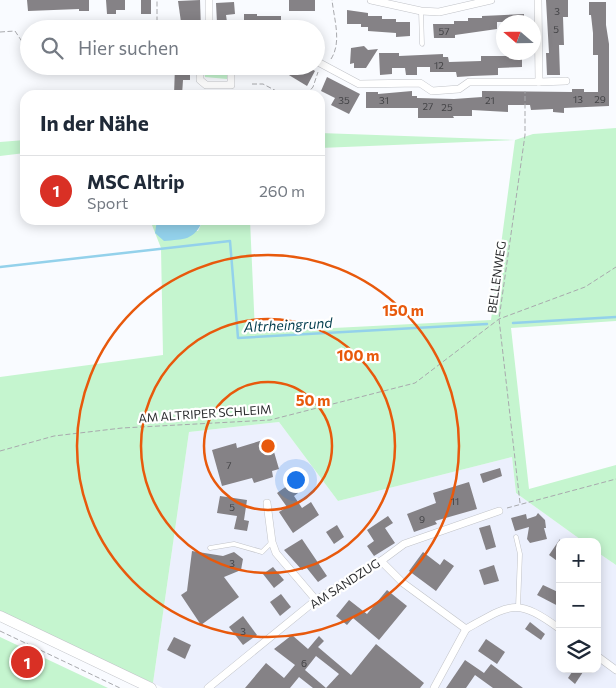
<!DOCTYPE html>
<html lang="de">
<meta charset="utf-8">
<style>
:root{--surface:#fff;--page:#f6f6f7;--text:#1f2937;--muted:#747a83;--line:#e0e1e3;--accent:#d93025}
body{margin:0;font-family:Commissioner,sans-serif;background:var(--page);color:var(--text)}
.controls{position:absolute;right:15px;bottom:15px;display:grid;overflow:hidden;border-radius:10px;box-shadow:0 2px 12px #0003}
.controls button{width:45px;height:45px;display:grid;place-items:center;padding:0;border:0;border-bottom:1px solid var(--line);background:var(--surface);color:var(--text);font:25px sans-serif}
.compass{position:absolute;left:496px;top:15px;width:45px;height:45px;border-radius:50%;background:var(--surface);box-shadow:0 2px 12px #0003;rotate:290deg}
.you{position:absolute;left:295px;top:479px;width:18px;height:18px;margin:-12px;border:4px solid #fff;border-radius:50%;background:#1a73e8;box-shadow:0 0 0 8px #1a73e833}
.badge{display:grid;place-items:center;width:32px;height:32px;border-radius:50%;background:var(--accent);color:#fff;font-size:16px;font-weight:700}
.pin{position:absolute;translate:-50% -50%;border:2px solid #fff;box-shadow:0 1px 5px #0006}
.list{margin:0;padding:0;list-style:none}
h2{display:flex;justify-content:space-between;align-items:center;height:65px;margin:0;padding:0 20px;font-size:21px}
h2 small{font-size:16px;font-weight:400;color:var(--muted)}
.list li{display:grid;grid-template-columns:32px 1fr auto;gap:15px;align-items:center;box-sizing:border-box;height:70px;padding:0 20px;border-top:1px solid var(--line)}
.list b{display:block;font-size:19px;white-space:nowrap}
.list p{margin:0;font-size:16px;white-space:nowrap;color:var(--muted)}
.list em{font-size:16px;font-style:normal;color:var(--muted)}
.icon{flex:none;width:28px;height:28px;fill:none;stroke:currentColor;stroke-width:2;stroke-linecap:round;stroke-linejoin:round}
.map{position:relative;flex:none;width:616px;height:688px;overflow:hidden}
.search{position:absolute;background:var(--surface);box-shadow:0 2px 12px #0003;left:20px;top:20px;width:305px;height:55px;display:flex;align-items:center;gap:12px;box-sizing:border-box;padding:0 18px;border-radius:28px;color:var(--muted);font-size:19px}
.panel{position:absolute;background:var(--surface);box-shadow:0 2px 12px #0003;left:20px;top:90px;width:305px;height:135px;border-radius:15px}
.map>svg:first-child{display:block}
.built{fill:#ecf0fd}
.green{fill:#c5f5cf}
.water{fill:#93d1eb}
.lines{fill:none;stroke-linecap:round;stroke-linejoin:round}
.stream{stroke:#93d1eb;stroke-width:2.5}
.building{fill:#858286;fill-rule:evenodd}
.lane-casing{stroke:#c1c3c8;stroke-width:5}
.street-casing{stroke:#c1c3c8;stroke-width:8}
.secondary-casing{stroke:#c1c3c8;stroke-width:11}
.path{stroke:#a8a9ad;stroke-width:1;stroke-dasharray:5 2.5;stroke-linecap:butt}
.lane{stroke:#fff;stroke-width:4}
.street{stroke:#fff;stroke-width:7}
.secondary{stroke:#fff;stroke-width:10}
.ring{fill:none;stroke:#e8590c;stroke-width:2.5}
.labels{text-anchor:middle;stroke-width:4.5;stroke-linejoin:round;paint-order:stroke}
.number-label{font-size:10px;fill:#434346}
.street-label{font-size:12px;fill:#2d2e30;stroke:#fff}
.water-label{font-size:14px;font-style:italic;fill:#033d4e;stroke:#fff}
.centre{fill:#e8590c;stroke:#fff;stroke-width:2.5}
.ring-label{font-size:15px;text-anchor:middle;font-weight:bold;fill:#e8590c;stroke:#fff;stroke-width:4.5;stroke-linejoin:round;paint-order:stroke}
</style>
<div class="map">
<svg width="616" height="688" viewBox="0 0 616 688">
<rect width="100%" height="100%" fill="#f9fbff"/>
<!-- built -->
<path class="built" d="M279 422 338 501 512 457 516 493 584 542H560V669H597V552L616 565V688H163L153 683 189 432Z"/>
<!-- green -->
<g class="green">
<path d="M204 66H227V79L205 77Z"/>
<path d="M616 128V321L511 328 529 489 616 465V565L597 552V542H584L516 493 512 457 338 501 279 422 189 432 153 683 0 614V377L163 355 161 248 150 220H157L155 225 198 231 203 220H250L255 332 491 320 515 140 320 148V133L515 140 533 134Z"/>
<path d="M25 140V153L0 156V142Z"/>
<path d="M0 637 108 688H0Z"/>
</g>
<!-- water -->
<path class="water" d="M157 220H203C194 241 184 239 164 241L155 233Z"/>
<g class="lines">
<!-- stream -->
<g class="stream">
<path d="M0 267 230 241 238 338 487 324"/>
<path d="M513 323 616 317"/>
</g>
</g>
<!-- building -->
<g class="building">
<path d="M27 0H89V11H79V9L28 11Z"/>
<path d="M106 0H125V10H116V14H107Z"/>
<rect x="141" y="0" width="10" height="14"/>
<path d="M200 0 201 29H182L178 1Z"/>
<rect x="289" y="0" width="26" height="11"/>
<path d="M546 0H568V17H563L564 45H559L560 75H547L546 53H549Z"/>
<path d="M234 2 235 14 226 15 227 22 217 23 216 3Z"/>
<path d="M589 2H606V25L609 44V106L564 108V113L553 112V109L531 110 530 105H508V112L472 110V116H453L454 118H418V108H366V92H378V94L412 91V96H417V98L454 99 482 97V91L572 92V89H584V92H598V55H593V33L591 15H589Z"/>
<path d="M347 10 368 13V16H382V19H396V22H410V36L396 37V33L368 31V27H361V24H347Z"/>
<path d="M244 14H257V16H281V29H244Z"/>
<path d="M524 14V22H497V29L455 35V38H434L433 24H454V21H468V18H482V16Z"/>
<path d="M364 46 368 50 378 49 366 68H354V63L350 64 351 48Z"/>
<path d="M508 52H522V67L498 68V75L472 76 457 77 456 72H430V67H417V75H406L405 68H392V74L380 75 379 53H399V56L443 54V57H448L449 62 481 61V56H508Z"/>
<path d="M175 66H190V80H183L182 95H174Z"/>
<path d="M274 66H307L315 71 307 86Z"/>
<path d="M327 77 360 94 349 114 331 105 335 98 321 91Z"/>
<path d="M263 440 265 447 272 445 279 469 272 471 273 477 254 483 252 478 222 486 212 450 236 443 237 448Z"/>
<path d="M500 468 502 476 483 483 480 474Z"/>
<path d="M469 482 477 509 435 521 437 524 414 532 407 514 436 503 433 493Z"/>
<path d="M291 483 298 493 294 496 302 508 311 502 319 515 293 533 279 512 287 507 277 493Z"/>
<path d="M220 496 247 500 244 520 249 521 247 531 234 529 237 516 217 513Z"/>
<path d="M538 513 545 520 546 528H544L547 539 530 543 527 539 529 527 515 531 511 518 526 514 527 519 536 516Z"/>
<path d="M388 516 393 523 385 528 395 543 374 556 367 546 374 541 367 530Z"/>
<path d="M337 525 344 537 334 544 326 532Z"/>
<path d="M490 525 496 547 486 550 479 528Z"/>
<path d="M302 539 327 576 318 582 306 567 302 570 284 550Z"/>
<path d="M560 539V563L549 555Z"/>
<path d="M192 551 223 556 234 552 243 559 241 570 224 577 239 597 201 625 181 595 187 591Z"/>
<path d="M423 552 440 565 444 559 454 566 436 591 409 571Z"/>
<path d="M494 565 499 581 484 585 479 570Z"/>
<path d="M273 567 284 580 274 588 263 574Z"/>
<path d="M543 585 560 593V607L537 595Z"/>
<path d="M387 590 407 606 379 640 353 618 347 625 336 616 349 600 367 614Z"/>
<path d="M281 594 291 607 280 616 270 602Z"/>
<path d="M243 616 257 635 243 645 229 627Z"/>
<path d="M530 622 545 634 541 640 525 629Z"/>
<path d="M292 635 308 649 319 636 324 641 318 647 351 675 376 644 424 683 420 688H313L299 677 290 688H245L266 663 284 678 295 665 274 649ZM316 656 339 674 326 688 305 670Z"/>
<path d="M174 637 191 645 185 659 167 650Z"/>
<path d="M486 639 505 652 497 664 478 651Z"/>
<path d="M465 660 484 673 491 664 523 688H493L475 675 466 688H446Z"/>
<path d="M574 669H585L575 684 568 678Z"/>
</g>
<g class="lines">
<!-- lane casing -->
<g class="lane-casing">
<g id="lane">
<path d="M421 11 422 44"/>
<path d="M516 537 520 554 518 607"/>
<path d="M210 548 234 544 262 552 272 542"/>
</g>
</g>
<!-- street casing -->
<g class="street-casing">
<g id="street">
<path d="M209 0V29"/>
<path d="M371 0 421 11 439 12 491 0"/>
<path d="M316 61 359 84 420 83 432 91 459 89 469 82H539L538 0"/>
<path d="M200 66V80L206 85H231V66"/>
<path d="M539 82 566 81"/>
<path d="M267 503 272 542 276 553 316 600"/>
<path d="M381 561 403 583 466 629C511 604 516 597 560 629"/>
<path d="M597 656 616 670"/>
<path d="M208 688 316 600 381 561 404 544 499 511"/>
<path d="M434 688 466 629"/>
</g>
</g>
<!-- secondary casing -->
<g class="secondary-casing">
<path id="secondary" d="M0 616 151 688"/>
</g>
<!-- path -->
<g class="path">
<path d="M157 29V0"/>
<path d="M0 32 15 31 23 43 29 44"/>
<path d="M331 59C342 42 334 19 332 0"/>
<path d="M252 84H263L284 95"/>
<path d="M306 95 313 87 318 72"/>
<path d="M0 451 54 436 122 428 270 420 415 383 499 319 585 287 616 267"/>
<path d="M520 503 499 319 525 135V91"/>
<path d="M507 508 616 479"/>
<path d="M0 631 120 688"/>
</g>
<!-- lane -->
<use href="#lane" class="lane"/>
<!-- street -->
<use href="#street" class="street"/>
<!-- secondary -->
<use href="#secondary" class="secondary"/>
</g>
<!-- distance rings -->
<g class="ring">
<circle cx="268" cy="446" r="64"/>
<circle cx="268" cy="446" r="127"/>
<circle cx="268" cy="446" r="191"/>
</g>
<g class="labels">
<!-- number labels -->
<g class="number-label">
<text x="557" y="15">3</text>
<text x="556" y="33">5</text>
<text x="444" y="35">57</text>
<text x="439" y="69">12</text>
<text x="578" y="103">13</text>
<text x="600" y="103">29</text>
<text x="344" y="104">35</text>
<text x="384" y="104">31</text>
<text x="490" y="104">21</text>
<text x="428" y="110">27</text>
<text x="447" y="111">25</text>
<text x="229" y="469">7</text>
<text x="455" y="505">11</text>
<text x="232" y="511">5</text>
<text x="422" y="523">9</text>
<text x="232" y="567">3</text>
<text x="243" y="635">3</text>
<text x="304" y="667">6</text>
</g>
<!-- street labels -->
<g class="street-label">
<text transform="translate(497 277) rotate(-82)" y="4">BELLENWEG</text>
<text transform="translate(205 414) rotate(-4)" y="4">AM ALTRIPER SCHLEIM</text>
<text transform="translate(345 584) rotate(-33)" y="4">AM SANDZUG</text>
</g>
<!-- water labels -->
<g class="water-label">
<text transform="translate(288 325) rotate(-3)" y="5">Altrheingrund</text>
</g>
</g>
<circle cx="268" cy="446" r="8" class="centre"/>
<g class="ring-label">
<text x="403" y="316">150 m</text>
<text x="358" y="361">100 m</text>
<text x="313" y="406">50 m</text>
</g>
</svg>
<div class="controls">
<button>+</button>
<button>−</button>
<button><svg class="icon" aria-label="layers" viewBox="0 0 24 24"><path d="M12 4l9 5-9 5-9-5zM3 14l9 5 9-5"/></svg></button>
</div>
<svg class="compass" viewBox="-18 -18 36 36"><path d="M0-13l5 13h-10z" fill="#e53935"/><path d="M0 13l5-13h-10z" fill="#747a83"/></svg>
<div class="you"></div>
<div class="pin badge" style="left:27px;top:662px">1</div>
<div class="search"><svg class="icon" aria-label="search" viewBox="0 0 24 24"><circle cx="10" cy="10" r="6"/><path d="M15 15l6 6"/></svg>Hier suchen</div>
<section class="panel">
<h2>In der Nähe<small></small></h2>
<ul class="list">
<li><span class="badge">1</span><div><b>MSC Altrip</b><p>Sport</p></div><em>260 m</em></li>
</ul>
</section>
</div>
